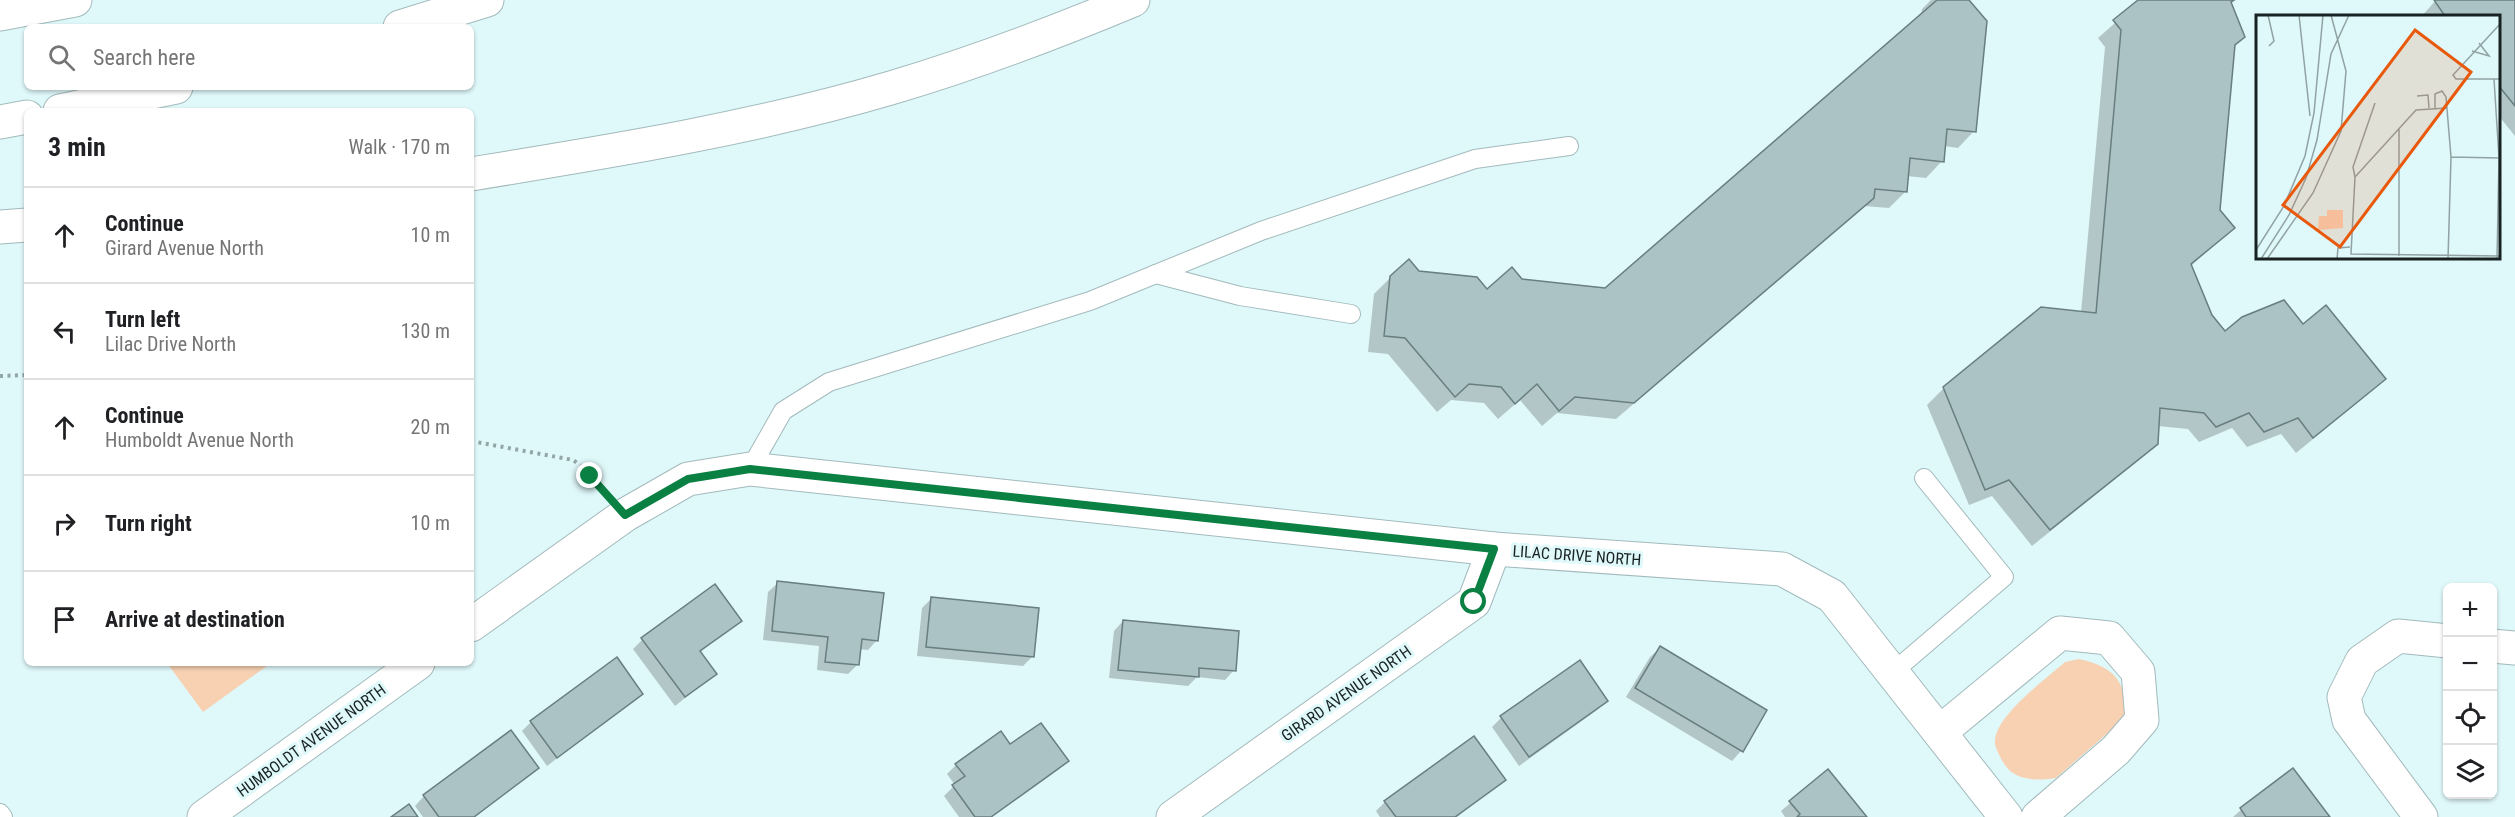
<!DOCTYPE html>
<meta charset="utf-8">
<style>
:root{--surface:#fff;--page:#f2f2f2;--text:#202124;--muted:#757577;--line:#e0e0e0}
body{margin:0;font-family:"Roboto Condensed",sans-serif;background:var(--page);color:var(--text)}
.controls{position:absolute;right:18px;bottom:18px;display:grid;overflow:hidden;border-radius:9px;box-shadow:0 2px 4px #0004}
.controls button{width:54px;height:54px;display:grid;place-items:center;padding:0;border:0;border-bottom:2px solid var(--line);background:var(--surface);color:var(--text);font:30px sans-serif}
.stop{position:absolute;width:18px;height:18px;margin:-14px;border:4px solid #0b8043;border-radius:50%;background:#fff}
.stop.end{background:#0b8043;border-color:#fff;box-shadow:0 2px 6px #0008}
.list{margin:0;padding:0;list-style:none}
h2{display:flex;justify-content:space-between;align-items:center;height:78px;margin:0;padding:0 24px;font-size:26px}
h2 small{font-size:20px;font-weight:400;color:var(--muted)}
.list li{display:grid;grid-template-columns:39px 1fr auto;gap:18px;align-items:center;box-sizing:border-box;height:96px;padding:0 24px;border-top:2px solid var(--line)}
.list b{display:block;font-size:22px;white-space:nowrap}
.list p{margin:0;font-size:20px;white-space:nowrap;color:var(--muted)}
.list em{font-size:20px;font-style:normal;color:var(--muted)}
.icon{flex:none;width:33px;height:33px;fill:none;stroke:currentColor;stroke-width:2;stroke-linecap:round;stroke-linejoin:round}
.map{position:relative;flex:none;width:2515px;height:817px;overflow:hidden}
.search{position:absolute;background:var(--surface);box-shadow:0 2px 4px #0004;left:24px;top:24px;width:450px;height:66px;display:flex;align-items:center;gap:15px;box-sizing:border-box;padding:0 21px;border-radius:9px;color:var(--muted);font-size:22px}
.panel{position:absolute;background:var(--surface);box-shadow:0 2px 4px #0004;left:24px;top:108px;width:450px;height:558px;border-radius:9px}
.map>svg:first-child{display:block}
.green{fill:#f8d1b3}
.shadow{fill:#0003}
.building{fill:#abc3c5;stroke:#687e80;stroke-width:1.5}
.lines{fill:none;stroke-linecap:round;stroke-linejoin:round}
.service-casing{stroke:#a3babc;stroke-width:20}
.minor-casing{stroke:#a3babc;stroke-width:35}
.motorway-casing{stroke:#a3babc;stroke-width:35}
.path{stroke:#93a6a7;stroke-width:4;stroke-dasharray:3 4.5;stroke-linecap:butt}
.service{stroke:#fff;stroke-width:18}
.minor{stroke:#fff;stroke-width:33}
.motorway{stroke:#fff;stroke-width:33}
.route{stroke:#0b8043;stroke-width:8}
.labels{text-anchor:middle;stroke-width:6;stroke-linejoin:round;paint-order:stroke}
.street-label{font-size:16px;fill:#192223;stroke:#dff8fa}
.inset-road{fill:none;stroke:#90a2a4;stroke-width:1.5}
.view{fill:#e8590c;fill-opacity:0.15;stroke:#e8590c;stroke-width:3}
.inset-edge{fill:none;stroke:#192223;stroke-width:3}
</style>
<div class="map">
<svg width="2515" height="817" viewBox="0 0 2515 817">
<rect width="100%" height="100%" fill="#dff8fa"/>
<!-- green -->
<g class="green">
<path d="M2079 659C2115 667 2126 681 2126 717L2056 778C2040 781 2015 781 2005 765 2002 761 1996 750 1995 744 1992 718 2046 679 2065 662Z"/>
<path d="M167 663H271L203 712Z"/>
</g>
<!-- shadow -->
<g class="shadow">
<path d="M1931 0H1967L1974 131 1958 148 1944 146 1942 161 1926 178 1907 176 1906 191 1889 208 1864 206 1616 419 1557 413 1542 426 1520 400 1498 419 1484 403 1451 400 1437 412 1388 354 1368 352 1374 294 1391 277 1418 272 1487 291 1521 281 1605 289 1921 17 1922 9Z"/>
<path d="M2141 0H2236L2230 4 2244 37 2233 47 2218 210 2233 228 2191 266 2211 316 2225 333 2303 326 2384 379 2367 395 2296 453 2281 434 2247 447 2232 428 2199 442 2188 429 2158 426 2156 443 2139 460 2032 546 1992 496 1969 505 1927 405 1944 388 2081 313 2105 47 2098 38Z"/>
<path d="M2436 0H2515V136L2498 115V16H2422Z"/>
<path d="M778 583 877 640 868 650 859 649 857 665 848 674 817 670 819 646 763 640 768 592Z"/>
<path d="M931 599 1032 657 1023 666 917 656 922 608Z"/>
<path d="M740 620 699 653 715 674 675 706 633 649 642 640Z"/>
<path d="M1123 621 1234 670 1225 680 1197 677 1188 686 1109 678 1114 631Z"/>
<path d="M1660 648 1765 711 1741 751 1732 761 1626 697 1650 657Z"/>
<path d="M1580 662 1607 700 1597 710 1519 766 1492 727 1501 718Z"/>
<path d="M641 694 547 766 522 731 531 722Z"/>
<path d="M1010 747 1067 761 1058 770 992 817H959L944 796 955 785 947 774 956 765Z"/>
<path d="M537 768 475 817H423L415 806 424 796Z"/>
<path d="M2293 770 2328 817H2233L2241 810Z"/>
<path d="M1828 771 1865 817H1785L1781 811Z"/>
<path d="M1504 780 1457 817H1380L1376 811 1385 802Z"/>
</g>
<!-- building -->
<g class="building">
<path d="M1937 0H1969L1987 21 1976 132 1947 129 1944 162 1910 158 1907 192 1875 189 1874 198 1634 403 1575 397 1559 411 1537 384 1515 404 1501 387 1469 384 1455 397 1405 338 1384 336 1390 276 1409 259 1419 271 1477 277 1487 289 1512 267 1522 279 1605 288Z"/>
<path d="M2138 0H2234L2231 2 2245 37 2235 45 2220 210 2235 228 2191 264 2212 315 2225 331 2242 317 2284 300 2303 324 2326 305 2386 379 2313 438 2298 418 2264 432 2249 413 2216 427 2204 413 2160 408 2158 444 2050 530 2009 480 1985 490 1943 387 2041 307 2096 313 2121 30 2113 20Z"/>
<path d="M2434 0H2515V106L2498 85V16H2445Z"/>
<path d="M777 581 884 593 878 641 862 639 859 665 825 662 828 637 772 631Z"/>
<path d="M715 584 742 621 700 651 717 674 685 697 641 638Z"/>
<path d="M931 597 1039 608 1034 657 926 647Z"/>
<path d="M1123 620 1239 631 1236 671 1199 668V677L1118 670Z"/>
<path d="M1660 646 1767 710 1743 752 1635 688Z"/>
<path d="M617 657 643 694 557 758 530 721Z"/>
<path d="M1580 660 1608 701 1529 757 1500 716Z"/>
<path d="M1041 723 1069 761 991 817H975L952 785 965 776 955 764 1001 731 1010 744Z"/>
<path d="M511 730 539 768 474 817H439L423 795Z"/>
<path d="M1474 736 1506 780 1455 817H1396L1384 801Z"/>
<path d="M2293 768 2330 817H2246L2240 808Z"/>
<path d="M1828 769 1867 817H1797L1800 814 1789 801Z"/>
<path d="M409 804 418 817H391Z"/>
</g>
<g class="lines">
<!-- service casing -->
<g class="service-casing">
<g id="service">
<path d="M1156 274 1240 296 1351 314"/>
<path d="M750 469 783 411 829 382 1090 301 1261 231 1475 159 1569 146"/>
<path d="M1893 672 2004 577 1924 478"/>
<path d="M0 813 3 817"/>
</g>
</g>
<!-- minor casing -->
<g class="minor-casing">
<g id="minor">
<path d="M471 625 625 515 688 479 750 469 1494 549 1782 569 1832 596 2006 817"/>
<path d="M2492 646 2515 648"/>
<path d="M1940 732 2060 633 2109 638 2138 672 2142 720 2116 750 2038 817"/>
<path d="M204 817 418 663"/>
<path d="M1173 817 1474 602 1494 549"/>
<path d="M2421 817 2349 720 2344 697 2362 661 2398 636 2448 641"/>
</g>
</g>
<!-- motorway casing -->
<g class="motorway-casing">
<g id="motorway">
<path d="M0 14 75 0"/>
<path d="M400 27 487 0"/>
<path d="M60 111 176 87"/>
<path d="M0 122 27 117"/>
<path d="M471 174C613 151 756 128 894 87 975 63 1054 33 1133 0"/>
<path d="M0 227 27 225"/>
</g>
</g>
<!-- path -->
<g class="path">
<path d="M0 376 27 375"/>
<path d="M471 441 573 460 584 468 602 490"/>
</g>
<!-- service -->
<use href="#service" class="service"/>
<!-- minor -->
<use href="#minor" class="minor"/>
<!-- motorway -->
<use href="#motorway" class="motorway"/>
</g>
<g class="lines">
<!-- route -->
<path class="route" d="M590 476 625 515 688 479 750 469 1494 549 1474 602"/>
</g>
<g class="labels">
<!-- street labels -->
<g class="street-label">
<text transform="translate(1577 555) rotate(4)" y="6">LILAC DRIVE NORTH</text>
<text transform="translate(1346 693) rotate(-35)" y="6">GIRARD AVENUE NORTH</text>
<text transform="translate(311 740) rotate(-36)" y="6">HUMBOLDT AVENUE NORTH</text>
</g>
</g>
<!-- overview -->
<g transform="translate(2256 15)">
<rect width="244" height="244" fill="#dff8fa"/>
<path d="M71 195H87V213L62 215 63 201H71Z" fill="#f8d1b3"/>
<path class="inset-road" d="M12 0 18 26 13 31M43 0 54 101M245 8 197 60 200 64H245M216 36 233 41 223 28M238 64 243 143 241 244M161 81 172 80 173 93M179 93V79L186 76 190 82 195 142 192 244M191 93 160 95 99 162 95 239 245 241M195 142 244 143M99 162 97 152 119 88M0 235 28 191 49 141 58 98 67 0M143 241V114M5 244 33 200 50 163 61 125 75 39 93 0M11 244 57 178 85 116 90 56 75 0M81 244 82 233 94 232"/>
<path class="view" d="M159 15 215 57 84 232 27 190Z"/>
<rect width="244" height="244" class="inset-edge"/>
</g>
</svg>
<div class="controls">
<button>+</button>
<button>−</button>
<button><svg class="icon" aria-label="locate" viewBox="0 0 24 24"><circle cx="12" cy="12" r="6"/><path d="M12 2v4M12 18v4M2 12h4M18 12h4"/></svg></button>
<button><svg class="icon" aria-label="layers" viewBox="0 0 24 24"><path d="M12 4l9 5-9 5-9-5zM3 14l9 5 9-5"/></svg></button>
</div>
<div class="stop" style="left:1474px;top:602px"></div>
<div class="stop end" style="left:590px;top:476px"></div>
<div class="search"><svg class="icon" aria-label="search" viewBox="0 0 24 24"><circle cx="10" cy="10" r="6"/><path d="M15 15l6 6"/></svg>Search here</div>
<section class="panel">
<h2>3 min<small>Walk · 170 m</small></h2>
<ul class="list">
<li><svg class="icon" aria-label="ahead" viewBox="0 0 24 24"><path d="M12 20V5M6 11l6-6 6 6"/></svg><div><b>Continue</b><p>Girard Avenue North</p></div><em>10 m</em></li>
<li><svg class="icon" aria-label="left" viewBox="0 0 24 24"><path d="M17 20v-9H6M10 6l-5 5 5 5"/></svg><div><b>Turn left</b><p>Lilac Drive North</p></div><em>130 m</em></li>
<li><svg class="icon" aria-label="ahead" viewBox="0 0 24 24"><path d="M12 20V5M6 11l6-6 6 6"/></svg><div><b>Continue</b><p>Humboldt Avenue North</p></div><em>20 m</em></li>
<li><svg class="icon" aria-label="right" viewBox="0 0 24 24"><path d="M7 20v-9h11M14 6l5 5-5 5"/></svg><div><b>Turn right</b></div><em>10 m</em></li>
<li><svg class="icon" aria-label="arrive" viewBox="0 0 24 24"><path d="M6 21V4h12l-3 4 3 4H6"/></svg><div><b>Arrive at destination</b></div></li>
</ul>
</section>
</div>
